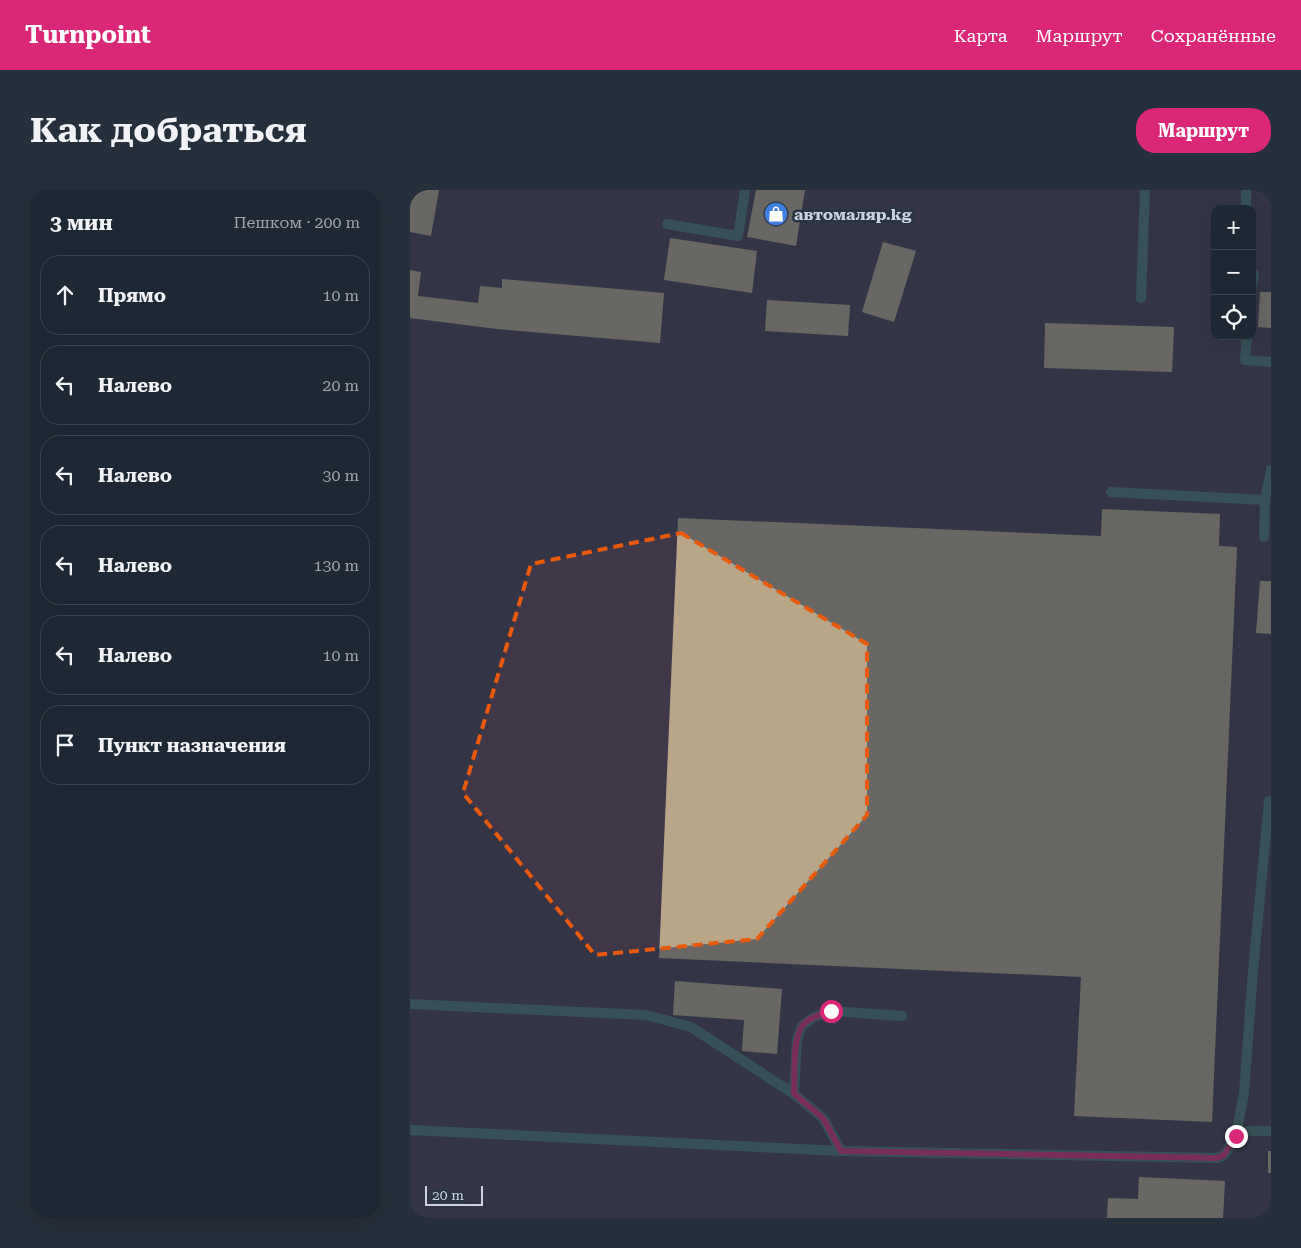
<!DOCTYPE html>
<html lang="ru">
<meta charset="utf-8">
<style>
:root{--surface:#1e2834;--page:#26303c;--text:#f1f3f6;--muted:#a1a6ac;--line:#3c444f;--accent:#db2777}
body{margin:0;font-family:"Roboto Serif",serif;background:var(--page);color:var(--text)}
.controls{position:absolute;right:15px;top:15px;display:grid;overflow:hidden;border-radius:10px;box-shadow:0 5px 20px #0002}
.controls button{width:45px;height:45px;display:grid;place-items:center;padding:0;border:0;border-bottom:1px solid var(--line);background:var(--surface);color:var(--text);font:25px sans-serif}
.scale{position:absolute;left:15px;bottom:12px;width:58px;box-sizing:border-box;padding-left:5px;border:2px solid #cbd4de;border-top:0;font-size:14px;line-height:18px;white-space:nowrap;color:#cbd4de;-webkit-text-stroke:4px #283545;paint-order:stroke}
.stop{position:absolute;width:15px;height:15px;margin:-11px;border:4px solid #db2777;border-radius:50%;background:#fff}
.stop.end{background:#db2777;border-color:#fff;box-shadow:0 1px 5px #0008}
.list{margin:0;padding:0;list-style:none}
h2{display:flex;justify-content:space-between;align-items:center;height:65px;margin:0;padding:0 20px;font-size:21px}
h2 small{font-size:16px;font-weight:400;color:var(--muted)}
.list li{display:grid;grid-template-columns:32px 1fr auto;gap:15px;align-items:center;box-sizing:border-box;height:80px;margin:0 10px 10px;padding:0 10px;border:1px solid var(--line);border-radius:20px}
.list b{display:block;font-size:19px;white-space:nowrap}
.list em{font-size:16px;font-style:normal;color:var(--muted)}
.icon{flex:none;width:28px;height:28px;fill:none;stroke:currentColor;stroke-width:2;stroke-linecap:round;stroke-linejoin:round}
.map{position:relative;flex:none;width:861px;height:1028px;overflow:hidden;border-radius:20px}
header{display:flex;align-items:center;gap:30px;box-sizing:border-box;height:70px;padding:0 25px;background:var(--accent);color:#fff}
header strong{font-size:24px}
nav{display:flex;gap:28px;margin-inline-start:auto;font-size:18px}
.intro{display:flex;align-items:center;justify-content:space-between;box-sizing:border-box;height:120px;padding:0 30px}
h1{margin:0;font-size:35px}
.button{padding:12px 22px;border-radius:20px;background:var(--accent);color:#fff;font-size:18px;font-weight:700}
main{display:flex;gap:30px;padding:0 30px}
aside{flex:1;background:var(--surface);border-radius:20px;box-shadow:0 5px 20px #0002}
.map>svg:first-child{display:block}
.industrial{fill:#403748;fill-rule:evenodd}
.building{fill:#b9a588}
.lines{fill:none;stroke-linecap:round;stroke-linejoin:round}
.service{stroke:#487370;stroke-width:10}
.route{stroke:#db2777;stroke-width:6}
.marked{fill:none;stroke:#e8590c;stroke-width:4;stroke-dasharray:10 6;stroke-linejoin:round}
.labels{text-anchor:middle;stroke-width:5;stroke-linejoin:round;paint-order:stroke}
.poi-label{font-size:16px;font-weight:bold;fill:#cbd4de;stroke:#283545;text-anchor:start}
</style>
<header>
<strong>Turnpoint</strong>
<nav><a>Карта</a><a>Маршрут</a><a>Сохранённые</a></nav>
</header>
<div class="intro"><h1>Как добраться</h1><a class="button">Маршрут</a></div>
<main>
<aside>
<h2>3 мин<small>Пешком · 200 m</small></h2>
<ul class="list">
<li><svg class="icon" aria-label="ahead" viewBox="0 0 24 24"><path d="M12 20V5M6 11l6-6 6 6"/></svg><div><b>Прямо</b></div><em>10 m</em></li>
<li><svg class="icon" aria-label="left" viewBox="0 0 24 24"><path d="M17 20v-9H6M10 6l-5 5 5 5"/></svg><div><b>Налево</b></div><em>20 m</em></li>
<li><svg class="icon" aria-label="left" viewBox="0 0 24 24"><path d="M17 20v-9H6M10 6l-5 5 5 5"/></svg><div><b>Налево</b></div><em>30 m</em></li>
<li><svg class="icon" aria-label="left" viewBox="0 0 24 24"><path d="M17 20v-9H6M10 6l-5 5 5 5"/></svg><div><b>Налево</b></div><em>130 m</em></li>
<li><svg class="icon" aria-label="left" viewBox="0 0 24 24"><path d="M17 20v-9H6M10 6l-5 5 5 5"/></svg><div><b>Налево</b></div><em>10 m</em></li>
<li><svg class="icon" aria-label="arrive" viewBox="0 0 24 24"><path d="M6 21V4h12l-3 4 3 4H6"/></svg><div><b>Пункт назначения</b></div></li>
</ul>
</aside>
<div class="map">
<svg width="861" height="1028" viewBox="0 0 861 1028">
<rect width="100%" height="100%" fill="#283545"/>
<!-- industrial -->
<path class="industrial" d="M0 0H861V1028H0ZM805 19H842V146H805Z"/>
<!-- building -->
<g class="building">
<path d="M0 0H29L21 46 0 42Z"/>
<path d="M346 0H395L386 56 337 47Z"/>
<path d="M260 48 347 61 342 103 254 90Z"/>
<path d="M473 52 506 61 484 132 452 122Z"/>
<path d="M0 80 11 82 8 106 68 113 70 96 92 98V89L254 103 250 153 87 139 0 128Z"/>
<path d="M850 102H861V138L848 137Z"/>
<path d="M357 110 440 115 438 146 355 141Z"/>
<path d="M635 133 764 137 762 182 634 178Z"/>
<path d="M692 319 810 324 809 356 827 357 802 932 664 926 671 787 249 768 268 328 691 346Z"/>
<path d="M850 391H861V444L846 443Z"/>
<path d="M265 791 372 799 367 864 332 861 334 830 263 825Z"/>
<rect x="858" y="961" width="3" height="22"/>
<path d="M729 987 815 991 813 1028H697L698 1008 728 1009Z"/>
</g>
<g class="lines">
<!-- service -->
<g class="service">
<path d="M836 0V19"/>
<path d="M257 34 328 46 335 0"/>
<path d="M842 96 844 84"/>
<path d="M731 108 735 0"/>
<path d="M837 146 835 170 861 172"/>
<path d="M701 302 855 310"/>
<path d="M854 347 855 310 861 280"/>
<path d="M0 814 236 825 281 837 384 904 413 928 431 961"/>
<path d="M384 904 387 849 392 836 404 827 421 821 492 826"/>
<path d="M0 940 431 961 807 968C819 966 818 955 825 947 833 939 851 941 861 941"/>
<path d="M826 946 834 903 843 781 859 611"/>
</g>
</g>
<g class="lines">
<!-- route -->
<path class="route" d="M421 821C411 824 400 827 393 835 382 848 385 887 384 904L413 928 431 961 807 968 814 965 826 946"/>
</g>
<!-- marked area -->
<path d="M0 0H861V1028H0ZM271 343 457 454V625L347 749 185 765 53 603 121 374Z" fill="#283545" fill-opacity=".55" fill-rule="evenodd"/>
<path class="marked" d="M271 343 457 454V625L347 749 185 765 53 603 121 374Z"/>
<!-- icons -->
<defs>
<g id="shop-disc" transform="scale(1.25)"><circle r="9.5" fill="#3f7fe0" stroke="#283545"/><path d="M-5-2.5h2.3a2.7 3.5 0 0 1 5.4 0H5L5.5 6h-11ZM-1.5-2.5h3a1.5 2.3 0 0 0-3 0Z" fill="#fff"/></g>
</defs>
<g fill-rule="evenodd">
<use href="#shop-disc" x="366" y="24"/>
</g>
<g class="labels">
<!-- poi labels -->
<g class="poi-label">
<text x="384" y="30">автомаляр.kg</text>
</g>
</g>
</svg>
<div class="controls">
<button>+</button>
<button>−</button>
<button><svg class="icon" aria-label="locate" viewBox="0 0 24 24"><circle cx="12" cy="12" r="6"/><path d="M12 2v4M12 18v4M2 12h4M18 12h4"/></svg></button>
</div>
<div class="scale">20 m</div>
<div class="stop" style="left:421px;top:821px"></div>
<div class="stop end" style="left:826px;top:946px"></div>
</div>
</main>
